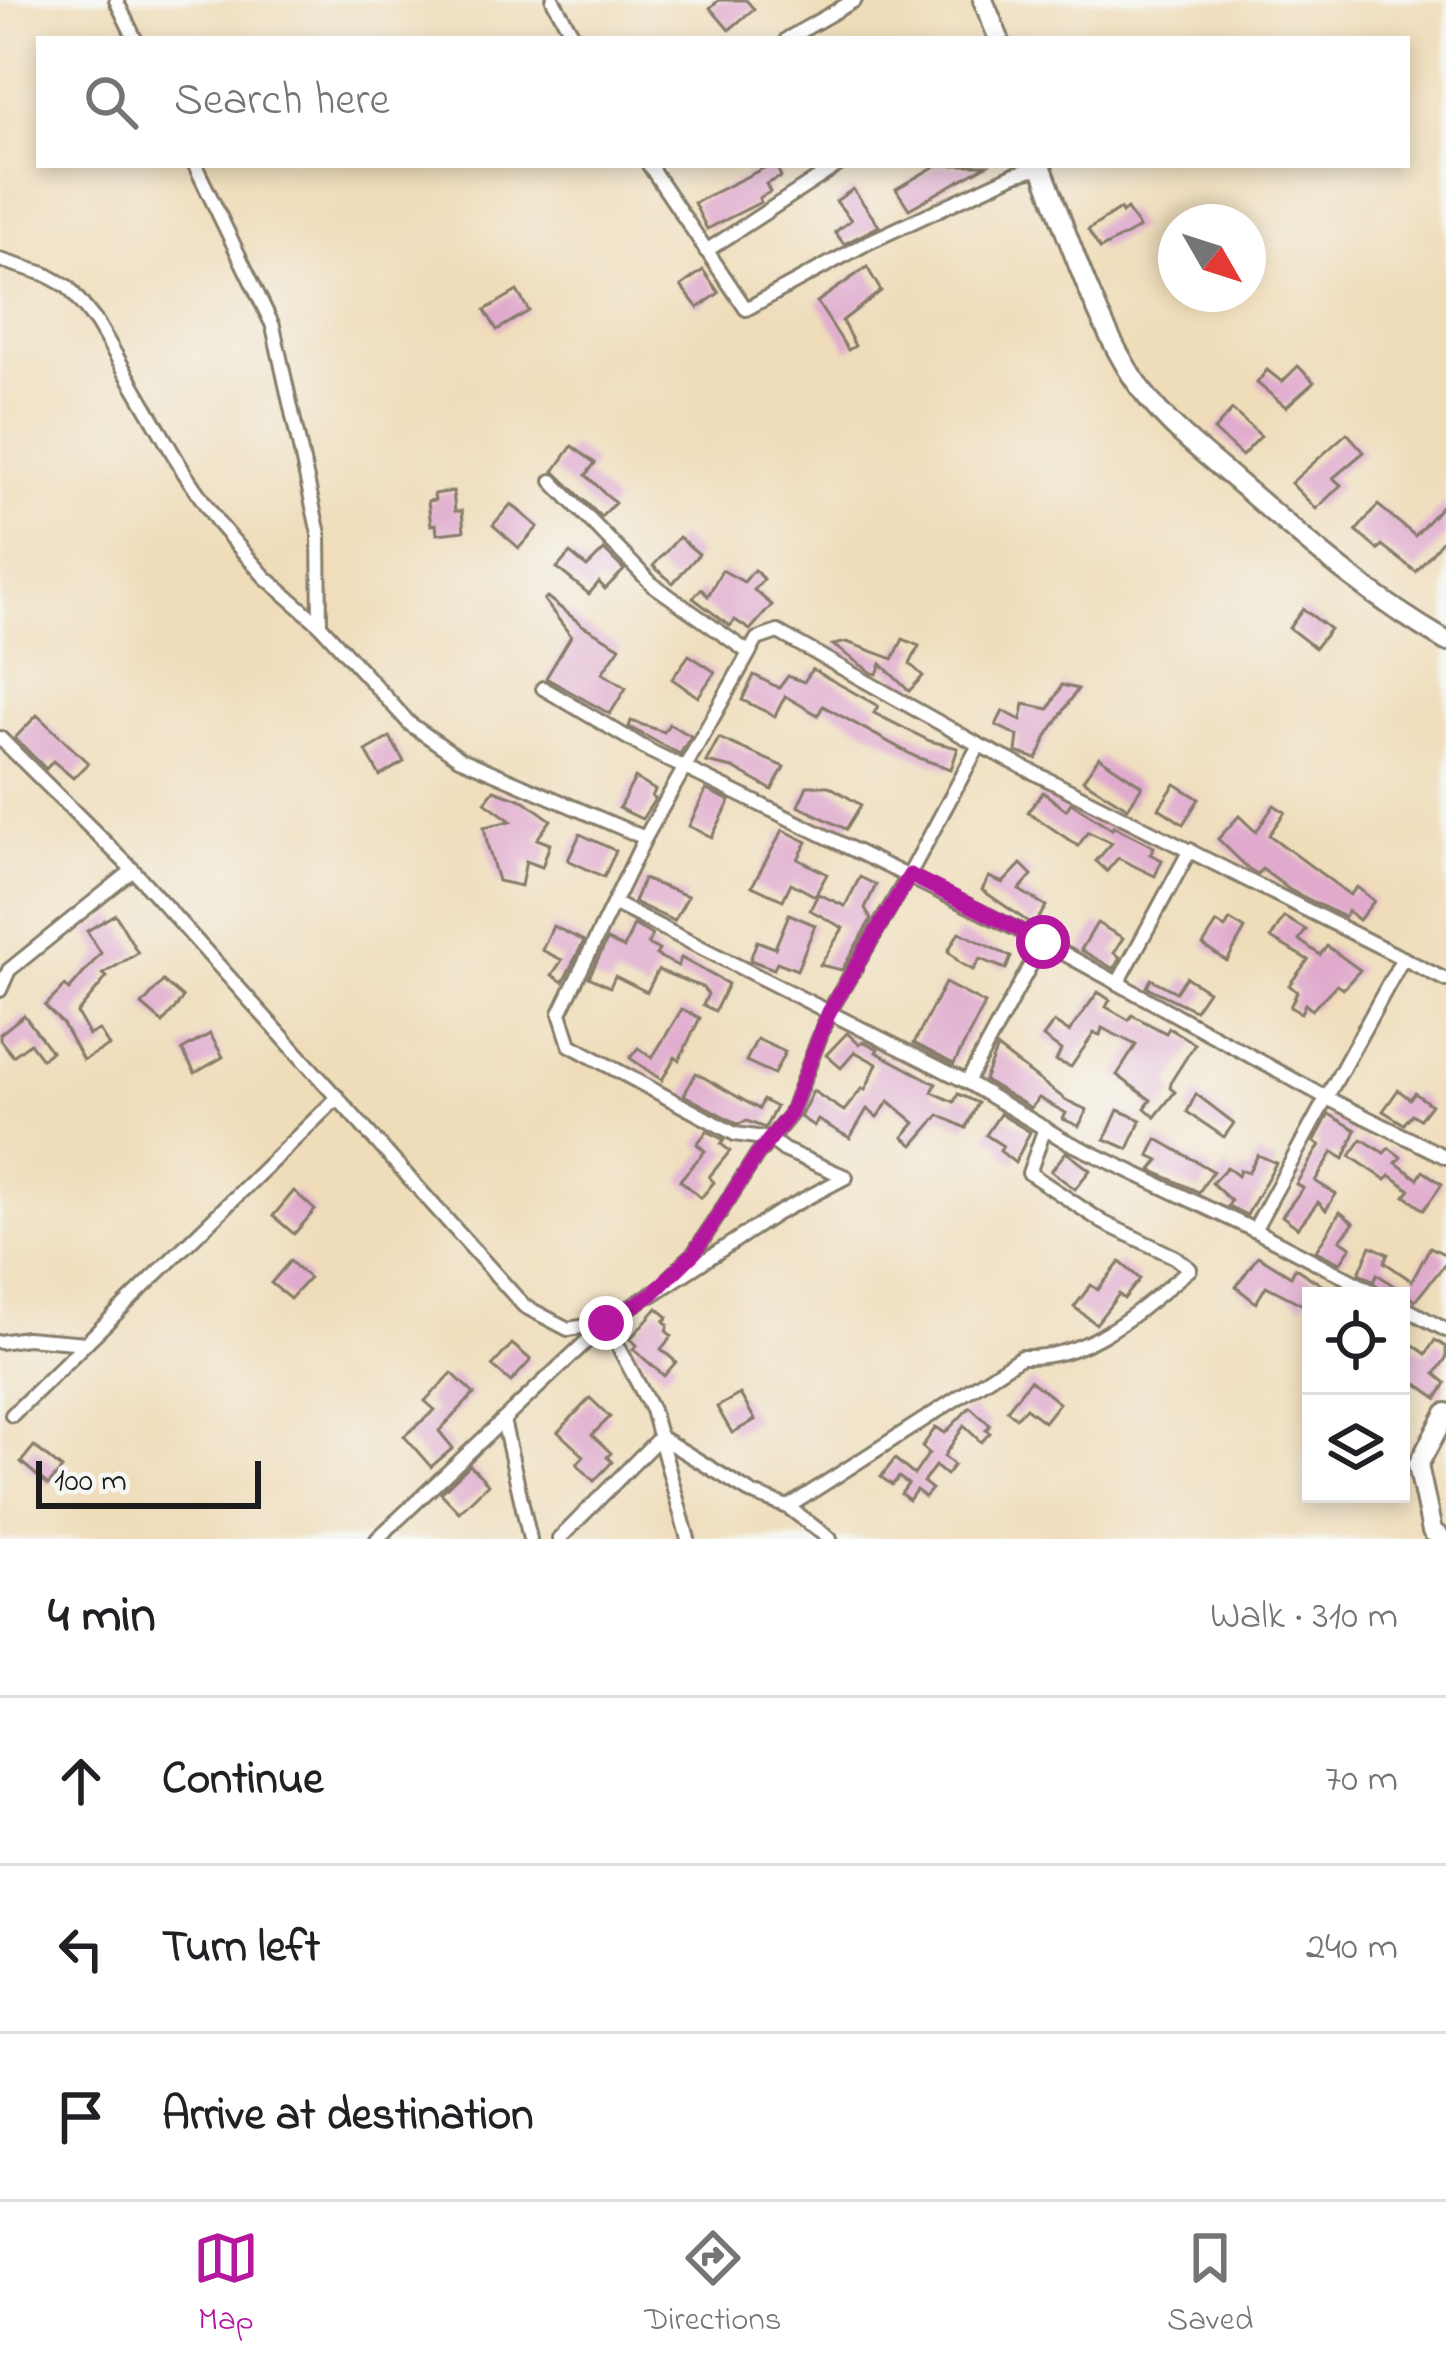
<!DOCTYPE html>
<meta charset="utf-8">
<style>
:root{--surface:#fff;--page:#f6f6f6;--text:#202124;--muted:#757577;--line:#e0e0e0;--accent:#b5179e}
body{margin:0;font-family:"Indie Flower",sans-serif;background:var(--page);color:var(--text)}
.controls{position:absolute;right:36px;bottom:36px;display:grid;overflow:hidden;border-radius:0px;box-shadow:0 6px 18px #0003}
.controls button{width:108px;height:108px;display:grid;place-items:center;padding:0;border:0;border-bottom:3px solid var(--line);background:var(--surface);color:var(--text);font:60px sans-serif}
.compass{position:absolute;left:1158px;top:204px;width:108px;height:108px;border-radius:50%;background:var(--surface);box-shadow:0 6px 18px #0003;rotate:129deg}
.scale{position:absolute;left:36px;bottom:30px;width:225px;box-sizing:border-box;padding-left:12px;border:6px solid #1c1c1c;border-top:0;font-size:33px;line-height:42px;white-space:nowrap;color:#1c1c1c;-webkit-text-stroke:9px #f6f6f2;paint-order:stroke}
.stop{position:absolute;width:36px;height:36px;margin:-27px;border:9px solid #b5179e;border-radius:50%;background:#fff}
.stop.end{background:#b5179e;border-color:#fff;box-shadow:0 3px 12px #0008}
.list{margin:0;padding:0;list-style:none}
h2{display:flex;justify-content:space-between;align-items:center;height:156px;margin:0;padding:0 48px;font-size:51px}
h2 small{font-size:39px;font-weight:400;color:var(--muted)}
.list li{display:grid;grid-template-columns:78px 1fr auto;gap:36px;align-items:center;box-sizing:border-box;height:168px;padding:0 48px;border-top:3px solid var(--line)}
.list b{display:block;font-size:45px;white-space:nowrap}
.list em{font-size:39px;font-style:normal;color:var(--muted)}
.icon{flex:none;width:66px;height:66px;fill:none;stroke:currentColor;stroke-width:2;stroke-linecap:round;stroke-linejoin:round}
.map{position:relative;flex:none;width:1446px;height:1539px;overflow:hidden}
.search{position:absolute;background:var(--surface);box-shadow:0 6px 18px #0003;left:36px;right:36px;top:36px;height:132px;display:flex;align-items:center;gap:30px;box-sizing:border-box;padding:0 42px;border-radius:0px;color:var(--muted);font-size:45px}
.sheet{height:660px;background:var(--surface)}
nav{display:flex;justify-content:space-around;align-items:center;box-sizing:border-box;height:168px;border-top:3px solid var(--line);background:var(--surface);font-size:33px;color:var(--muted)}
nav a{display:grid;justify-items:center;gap:6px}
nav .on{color:var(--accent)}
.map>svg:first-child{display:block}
.building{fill:#e0aacd}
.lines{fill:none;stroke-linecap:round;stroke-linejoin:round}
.minor-casing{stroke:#867c6b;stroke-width:18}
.secondary-casing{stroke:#867c6b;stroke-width:24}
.minor{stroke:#fff;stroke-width:12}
.secondary{stroke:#fff;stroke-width:18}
.route{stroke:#b5179e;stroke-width:15}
</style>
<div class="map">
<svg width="1446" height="1539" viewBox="0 0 1446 1539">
<rect width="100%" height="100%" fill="#f6f6f2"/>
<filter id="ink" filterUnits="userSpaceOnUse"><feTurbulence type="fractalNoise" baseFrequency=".00833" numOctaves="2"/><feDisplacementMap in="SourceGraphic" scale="24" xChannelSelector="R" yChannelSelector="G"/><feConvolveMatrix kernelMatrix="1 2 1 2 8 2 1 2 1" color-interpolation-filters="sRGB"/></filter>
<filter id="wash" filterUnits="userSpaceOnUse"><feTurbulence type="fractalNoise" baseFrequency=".004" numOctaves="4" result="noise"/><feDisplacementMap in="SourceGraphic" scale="48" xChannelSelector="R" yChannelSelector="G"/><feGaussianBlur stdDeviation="2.7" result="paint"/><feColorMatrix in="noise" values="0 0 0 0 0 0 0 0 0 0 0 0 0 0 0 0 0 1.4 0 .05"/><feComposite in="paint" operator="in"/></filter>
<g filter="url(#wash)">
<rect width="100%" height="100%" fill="#efddba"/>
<g id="blocks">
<!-- building -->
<g class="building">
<path d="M719 0H746L754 9 729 30 710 8Z"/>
<path d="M770 165H776L781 177 766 184 770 192 759 198 761 202 707 229 694 203Z"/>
<path d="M937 165H987L909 209 896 189Z"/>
<path d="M853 189 879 226 844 244 835 232 851 220 836 201Z"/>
<path d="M1120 209 1122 213 1127 209 1139 228 1100 249 1088 230Z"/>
<path d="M867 267 881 291 842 321 855 346 848 350 817 302Z"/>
<path d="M703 270 719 293 698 308 681 286Z"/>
<path d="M517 291 529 311 497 330 485 310Z"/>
<path d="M1298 366 1314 382 1286 407 1257 383 1267 370 1282 382Z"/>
<path d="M1232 410 1261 436 1242 456 1214 430Z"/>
<path d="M1347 433 1364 452 1333 478 1341 485 1316 509 1291 483Z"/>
<path d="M572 446 595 463 586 475 615 503 601 517 554 471Z"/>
<path d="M453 491 455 511H462L464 531 437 534 436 524 431 525 428 501 435 500 434 494Z"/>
<path d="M1446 501V536L1416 572 1382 545 1378 550 1356 531 1378 505 1415 536Z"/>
<path d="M511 504 538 527 519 548 493 525Z"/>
<path d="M679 537 699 554 673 583 653 566Z"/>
<path d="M604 550 624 570 605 589 599 582 589 594 557 568 570 553 587 567Z"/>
<path d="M722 570 744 582 754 570 764 579 754 590 772 605 750 630 735 620 730 626 693 598 701 589 708 596Z"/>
<path d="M547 597 582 625 620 647 602 673 626 688 610 714 546 678 571 636 544 600Z"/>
<path d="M1303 609 1330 629 1315 648 1289 628Z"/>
<path d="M903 639 919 646 910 664 923 676 909 691 881 664 877 674 872 673 833 645 847 642 893 659Z"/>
<path d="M689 655 715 672 698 697 672 679Z"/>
<path d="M812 669 878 706 874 713 930 741 958 748 951 769 916 757 823 706 818 715 785 696 775 716 742 700 754 675 779 688 788 676 804 682Z"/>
<path d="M1062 685 1078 689 1047 736 1037 759 1016 752 1018 736 996 725 1003 711 1021 720 1024 704 1049 709Z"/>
<path d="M37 715 88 763 73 778 53 761 46 769 15 738Z"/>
<path d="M631 721 664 732 669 724 691 736 680 754 629 727Z"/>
<path d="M390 737 404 762 380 776 366 751Z"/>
<path d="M719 738 784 767 772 790 733 768 706 762Z"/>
<path d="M1099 757 1142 786 1128 808 1083 780Z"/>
<path d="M635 778 655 790 652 797 655 799 642 819 619 808Z"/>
<path d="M1175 784 1199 799 1183 824 1159 808Z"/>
<path d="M807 786H829L861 805 846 829 798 806Z"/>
<path d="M494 790 525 801 551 820 537 839 550 844 542 867 526 861 521 886 498 881 488 847 484 827 511 821 485 802Z"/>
<path d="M706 790 730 801 712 837 689 826Z"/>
<path d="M1043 792 1066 810 1071 803 1112 829 1113 826 1154 847 1150 854 1162 860 1155 876 1118 858 1107 871 1096 861 1112 843 1088 832 1078 846 1028 812Z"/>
<path d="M1274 805 1285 812 1269 835 1350 895 1357 887 1374 901 1359 920 1348 911 1344 917 1290 890 1262 869 1258 874 1249 869 1218 839 1239 816 1256 832Z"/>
<path d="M783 830 807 842 798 859 827 874 815 896 791 883 783 900 752 886Z"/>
<path d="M580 834 616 851 604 877 568 860Z"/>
<path d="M1021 864 1032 875 1019 890 1046 906 1034 926 982 890 989 877 1003 883Z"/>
<path d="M860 877 876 885 865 908 871 919 842 970 820 965 843 928 810 910 818 894 845 906Z"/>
<path d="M643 879 688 896 674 921 634 902Z"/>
<path d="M115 914 138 953 103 974 107 977 77 1013 89 1035 99 1030 109 1046 83 1060 63 1024 45 1006 65 986 69 990 101 953 87 931Z"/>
<path d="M789 914 815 925 797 970 777 962 774 969 750 960 757 941 775 948Z"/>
<path d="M1284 917 1306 930 1299 940 1320 955 1327 946 1360 970 1343 989 1336 985 1312 1010 1305 1004 1301 1013 1290 1007 1297 992 1289 985 1308 960 1271 938Z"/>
<path d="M1230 920 1245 929 1227 961 1203 945 1217 923 1225 928Z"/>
<path d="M1097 923 1123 938 1114 953 1120 957 1114 969 1081 950Z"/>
<path d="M634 925 652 935 648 944 659 950 656 955 678 966 681 958 728 984 715 1011 703 1005 708 994 702 987 658 970 647 992 615 976 610 987 589 977 607 940 624 948Z"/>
<path d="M553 926 584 941 563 982 552 975 562 960 542 950Z"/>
<path d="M959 932 1011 957 1006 969 980 959 973 970 960 963 948 951Z"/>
<path d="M1186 977 1208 991 1195 1010 1147 987 1151 979 1176 992Z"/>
<path d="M163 981 183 998 163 1023 142 1005Z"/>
<path d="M945 983 985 1004 954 1064 914 1043Z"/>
<path d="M1098 992 1110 1000 1106 1007 1129 1020 1132 1015 1166 1033 1169 1028 1195 1044 1172 1080 1170 1088 1175 1092 1155 1117 1145 1108 1151 1100 1117 1075 1136 1045 1102 1028 1100 1035 1094 1033 1071 1067 1056 1061 1061 1050 1043 1037 1054 1022 1069 1032Z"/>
<path d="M682 1009 700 1018 679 1060 675 1057 662 1080 630 1058 638 1048 652 1058Z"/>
<path d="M24 1015 51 1051 42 1059 30 1043 13 1056 0 1040V1034Z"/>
<path d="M847 1033 859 1044 864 1042 878 1049 876 1052 936 1084 932 1092 954 1102 958 1094 978 1103 966 1128 939 1115 913 1145 903 1137 915 1123 889 1101 877 1117 867 1109 850 1138 818 1120 814 1126 800 1117 813 1091 844 1111 862 1088 865 1090 877 1064 855 1052 841 1068 826 1055Z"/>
<path d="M210 1034 223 1057 195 1073 182 1050Z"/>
<path d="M757 1039 785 1052 774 1074 746 1061Z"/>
<path d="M997 1048 1066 1100 1087 1110 1079 1126 1063 1119 1066 1113 1039 1098 1031 1108 984 1080Z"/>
<path d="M696 1073 759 1109 763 1100 776 1107 765 1128 747 1121 738 1124 684 1095Z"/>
<path d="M1398 1090 1410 1099 1415 1093 1431 1105 1420 1119 1412 1114 1404 1124 1383 1111Z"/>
<path d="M1196 1094 1234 1123 1224 1137 1187 1112Z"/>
<path d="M1118 1110 1141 1120 1128 1149 1105 1139Z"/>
<path d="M1000 1114 1030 1132 1015 1163 1000 1151 1003 1146 986 1135Z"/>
<path d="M1329 1114 1356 1130 1344 1159 1333 1152 1315 1181 1336 1194 1326 1210 1318 1202 1298 1228 1282 1216 1303 1188 1296 1184 1320 1145 1314 1142Z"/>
<path d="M707 1131 724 1140 721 1144 730 1151 709 1177 714 1182 701 1198 680 1180 705 1151 697 1144Z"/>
<path d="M1157 1139 1213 1171 1199 1192 1151 1170 1159 1160 1149 1155Z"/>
<path d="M1362 1139 1384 1153 1389 1148 1401 1157 1396 1163 1418 1179 1423 1171 1442 1184 1424 1210 1405 1196 1410 1190 1390 1175 1386 1180 1350 1156Z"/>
<path d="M1066 1152 1090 1170 1075 1189 1051 1171Z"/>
<path d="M1258 1155 1276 1163 1247 1215 1228 1206 1231 1201 1212 1183 1227 1167 1238 1176 1240 1170 1248 1173Z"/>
<path d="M294 1191 315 1210 294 1234 273 1216Z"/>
<path d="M1340 1212 1354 1223 1340 1240 1351 1247 1340 1263 1316 1251Z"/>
<path d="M1371 1246 1388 1254 1384 1262 1412 1281 1430 1247 1446 1255V1263L1415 1301 1377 1274 1374 1281 1359 1273Z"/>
<path d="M1258 1256 1291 1276 1295 1268 1339 1296H1307L1303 1305 1266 1286 1256 1303 1236 1287Z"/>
<path d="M290 1261 309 1278 290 1299 271 1283Z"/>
<path d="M1120 1262 1140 1279 1124 1299 1119 1294 1096 1324 1074 1307 1091 1285 1098 1290Z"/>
<path d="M657 1308 668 1317 664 1321 668 1325 666 1331 672 1336 661 1349 676 1362 664 1376 633 1349 637 1345 630 1339Z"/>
<path d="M1401 1336 1426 1354 1435 1340 1446 1347V1358L1435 1374 1446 1383 1437 1398 1401 1373 1409 1357 1401 1351Z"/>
<path d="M512 1344 531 1360 511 1382 492 1366Z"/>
<path d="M452 1373 474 1394 439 1431 453 1448 431 1467 404 1436 435 1410 425 1401Z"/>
<path d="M1030 1380 1059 1403 1044 1422 1026 1408 1016 1418 1007 1410Z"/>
<path d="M740 1394 755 1420 732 1433 717 1407Z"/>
<path d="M590 1398 610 1417 592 1435 611 1453 607 1457 612 1462 594 1481 577 1464 584 1456 558 1432Z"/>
<path d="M970 1407 990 1425 986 1430 990 1433 981 1442 964 1426 944 1456 954 1465 946 1475 935 1466 923 1482 932 1489 925 1497 916 1490 909 1500 901 1494 908 1484 899 1477 892 1485 881 1477 895 1459 914 1475 929 1453 922 1447 936 1427 945 1433Z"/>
<path d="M34 1446 62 1469 48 1485 21 1462Z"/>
<path d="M470 1465 488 1484 459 1512 441 1493Z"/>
</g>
</g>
</g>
<g filter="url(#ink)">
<use href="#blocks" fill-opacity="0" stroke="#867c6b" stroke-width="3"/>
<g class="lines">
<!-- minor casing -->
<g class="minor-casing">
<g id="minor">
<path d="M116 0 135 39"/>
<path d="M553 0 575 39"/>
<path d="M787 39 855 0"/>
<path d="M195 165 273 326 319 534 320 625"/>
<path d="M649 165 746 309 869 242 1015 174 1041 167"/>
<path d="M706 251 838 165"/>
<path d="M0 260 45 274 68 287 97 323 185 474 219 524 265 577 320 625 410 724 459 758 645 838"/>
<path d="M552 481 652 584 748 652"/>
<path d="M543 688 650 751 1043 942 1327 1098 1446 1157"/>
<path d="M0 738 133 870 524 1306 568 1329 606 1323 652 1410 688 1539"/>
<path d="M615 904 967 1082 1064 1140 1254 1230 1381 1296"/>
<path d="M1118 983 1190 850"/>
<path d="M0 990 9 970 133 870"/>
<path d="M967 1082 1043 942"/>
<path d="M1254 1230 1403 958"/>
<path d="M671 1276 694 1253 757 1155 790 1115 829 1012 909 875 979 745"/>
<path d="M652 1295 776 1214 846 1177 784 1150 770 1139 735 1134 570 1045 560 1013 645 838 757 639 778 632 979 745 1446 980"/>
<path d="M1401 1306 1446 1330"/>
<path d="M0 1342 26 1338 86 1343"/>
<path d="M12 1415 338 1097"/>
<path d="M503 1420 530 1539"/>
<path d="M788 1507 1021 1357C1090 1360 1139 1310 1190 1269L1175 1257 1104 1223 1029 1173 1045 1128"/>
<path d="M377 1539 606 1323 657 1290"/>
<path d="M559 1539 660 1437 753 1494 788 1507 830 1539"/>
</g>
</g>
<!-- secondary casing -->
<g class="secondary-casing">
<g id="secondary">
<path d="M983 0 999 39"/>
<path d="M1041 165C1065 230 1095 318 1132 376 1159 419 1197 447 1235 480 1304 539 1366 595 1446 641"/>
<path d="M1442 1539 1432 1531 1418 1465 1446 1413"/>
</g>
</g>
<!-- minor -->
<use href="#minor" class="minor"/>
<!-- secondary -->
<use href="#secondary" class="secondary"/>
</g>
</g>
<g class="lines" filter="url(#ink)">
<!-- route -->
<path class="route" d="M606 1323 652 1294 694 1253 757 1155 790 1114 829 1012 910 875 1043 942"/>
</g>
</svg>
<div class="controls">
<button><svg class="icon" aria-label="locate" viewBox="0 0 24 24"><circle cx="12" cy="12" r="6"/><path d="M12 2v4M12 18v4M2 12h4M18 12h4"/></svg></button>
<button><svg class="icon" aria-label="layers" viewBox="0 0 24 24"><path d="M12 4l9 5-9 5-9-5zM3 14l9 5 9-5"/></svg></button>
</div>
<svg class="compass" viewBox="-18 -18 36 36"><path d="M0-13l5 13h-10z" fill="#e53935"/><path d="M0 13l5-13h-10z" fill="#757577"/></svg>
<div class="scale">100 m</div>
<div class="stop" style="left:1043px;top:942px"></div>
<div class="stop end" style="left:606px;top:1323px"></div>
<div class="search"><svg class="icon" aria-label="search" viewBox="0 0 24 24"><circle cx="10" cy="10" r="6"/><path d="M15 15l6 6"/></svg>Search here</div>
</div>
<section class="sheet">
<h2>4 min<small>Walk · 310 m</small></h2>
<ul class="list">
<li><svg class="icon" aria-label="ahead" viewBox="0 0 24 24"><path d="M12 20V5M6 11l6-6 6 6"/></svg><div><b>Continue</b></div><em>70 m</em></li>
<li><svg class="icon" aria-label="left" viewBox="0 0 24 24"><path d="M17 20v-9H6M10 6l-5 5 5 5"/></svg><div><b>Turn left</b></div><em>240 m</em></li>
<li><svg class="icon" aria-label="arrive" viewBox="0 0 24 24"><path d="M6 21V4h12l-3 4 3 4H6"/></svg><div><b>Arrive at destination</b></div></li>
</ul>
</section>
<nav>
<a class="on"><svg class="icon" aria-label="map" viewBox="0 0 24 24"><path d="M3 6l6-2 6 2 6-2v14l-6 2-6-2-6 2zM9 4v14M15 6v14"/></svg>Map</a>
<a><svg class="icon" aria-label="directions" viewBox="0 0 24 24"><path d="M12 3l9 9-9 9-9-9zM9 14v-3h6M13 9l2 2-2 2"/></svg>Directions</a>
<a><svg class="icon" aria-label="saved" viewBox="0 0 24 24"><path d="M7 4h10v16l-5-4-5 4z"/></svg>Saved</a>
</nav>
